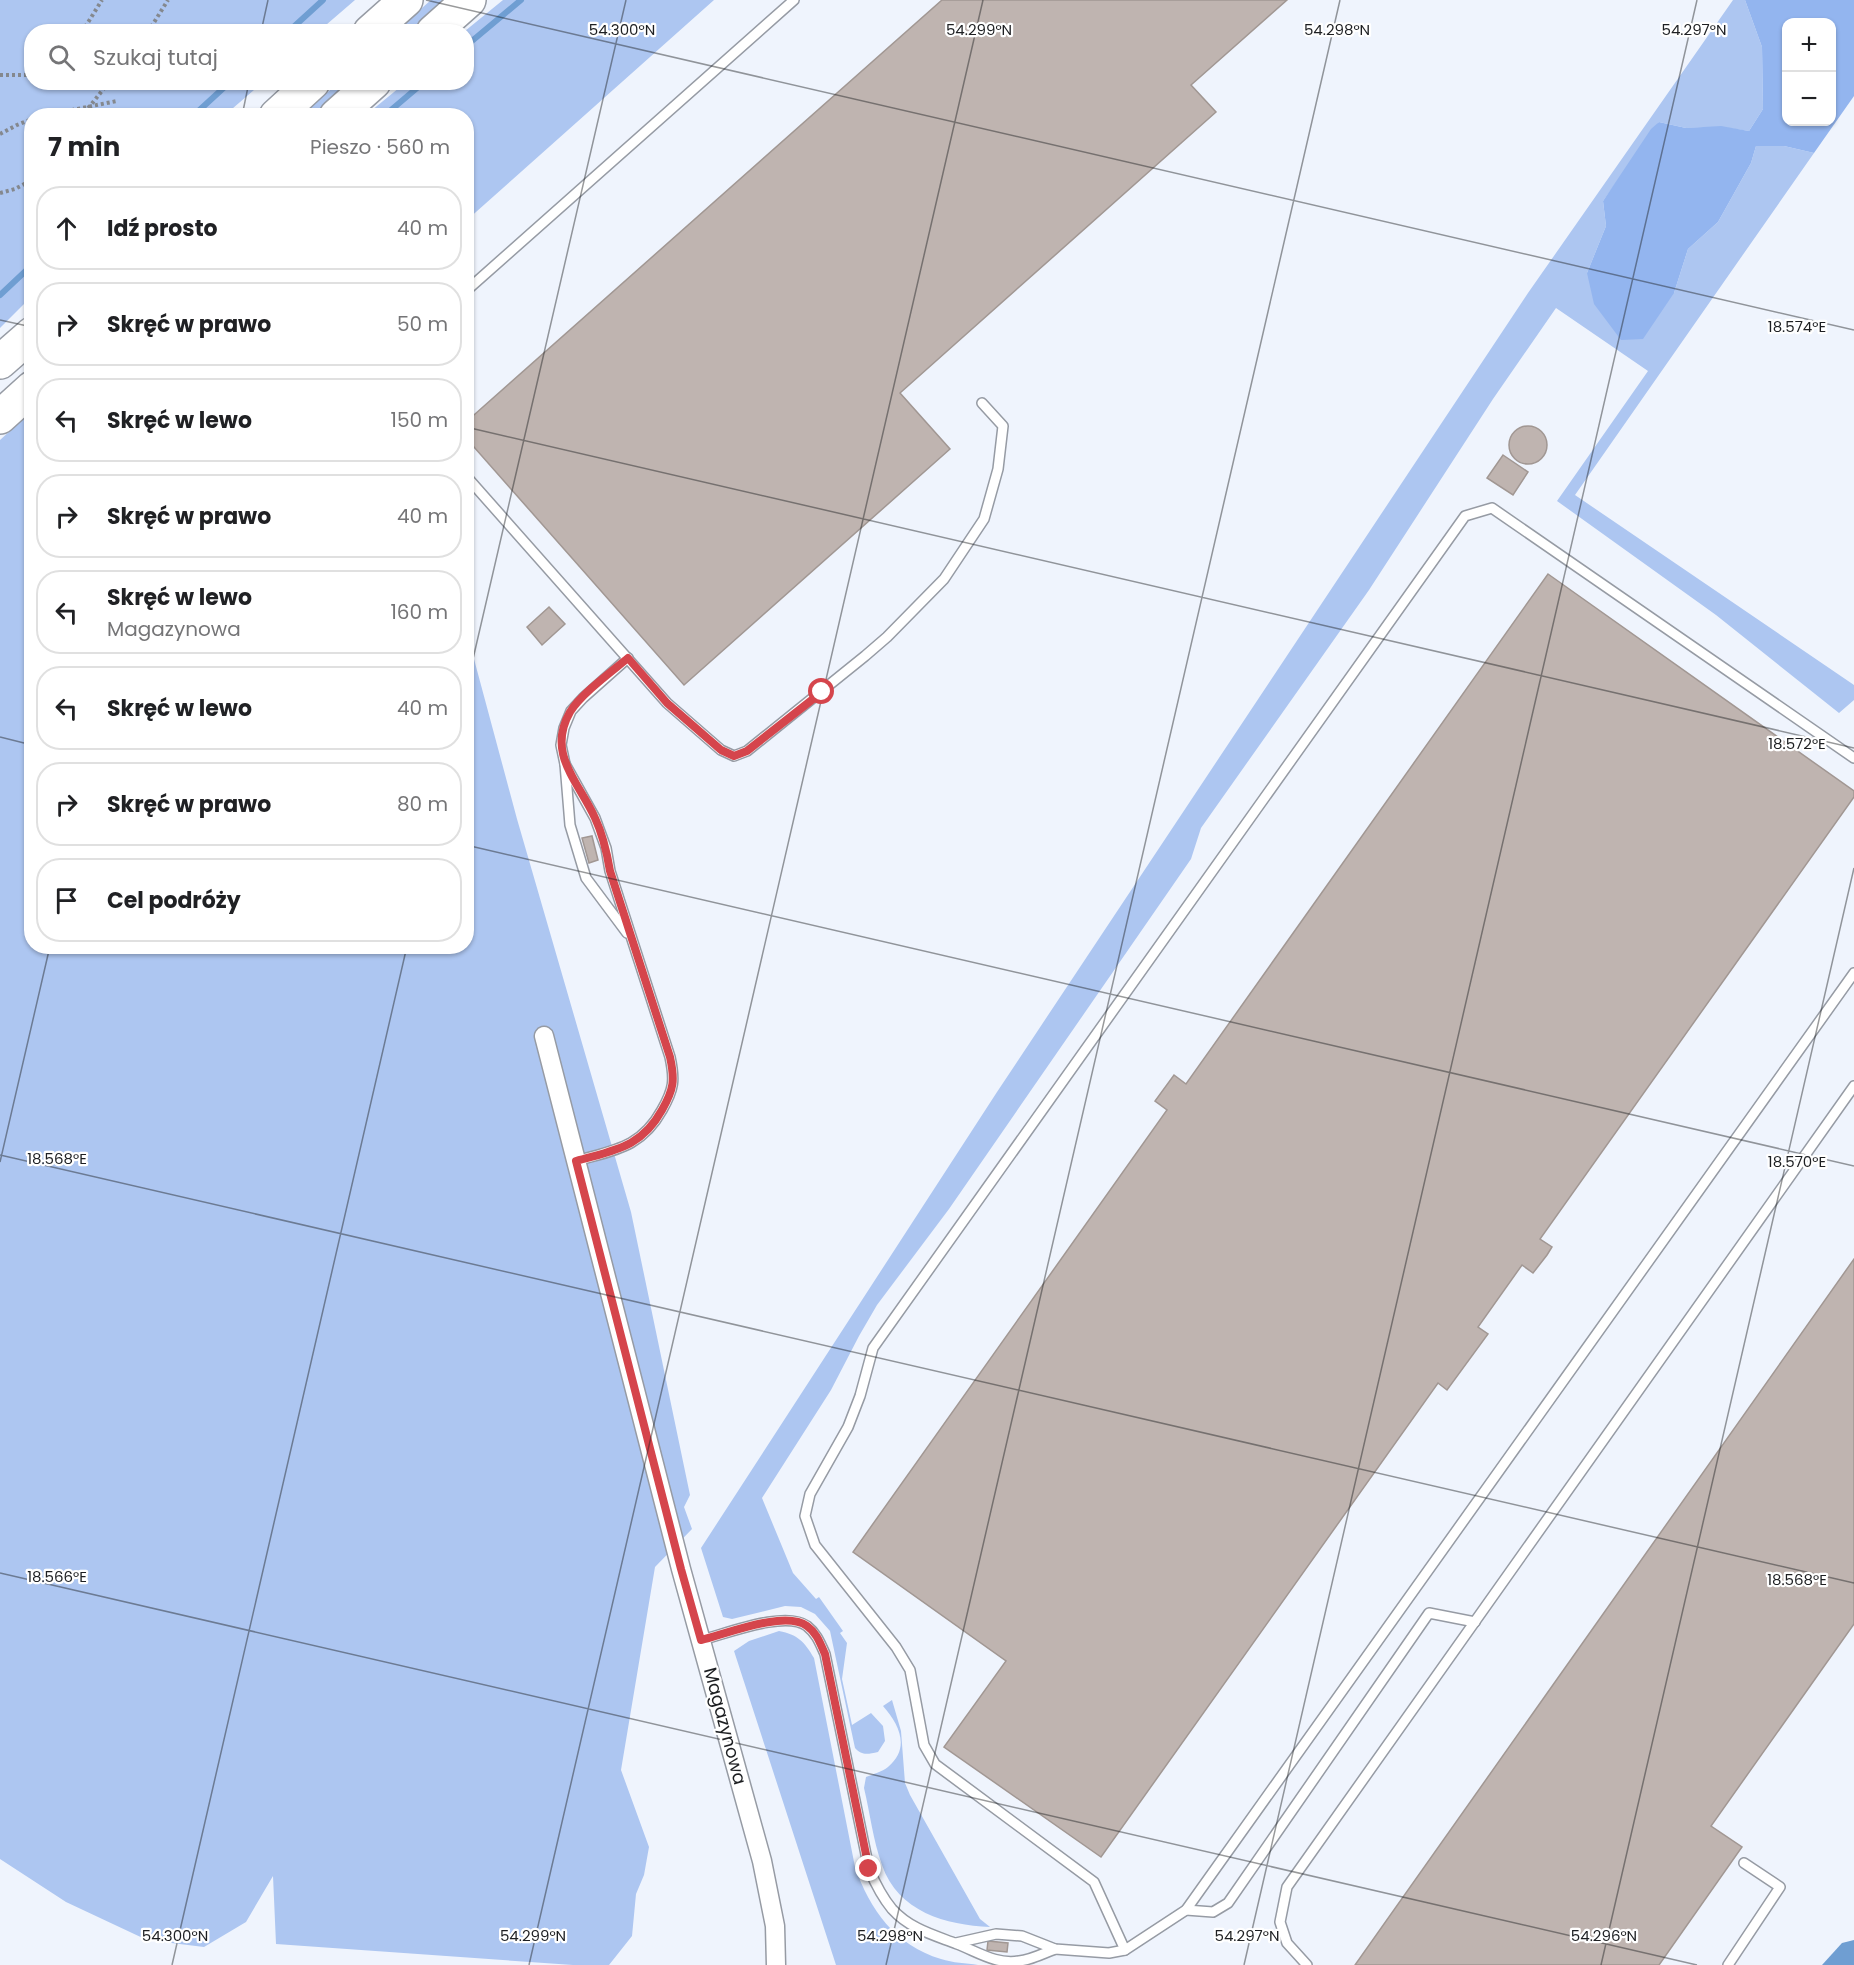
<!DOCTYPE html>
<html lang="pl">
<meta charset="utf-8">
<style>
:root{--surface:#fff;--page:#f2f2f2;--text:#202124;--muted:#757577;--line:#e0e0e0}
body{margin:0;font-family:Poppins,sans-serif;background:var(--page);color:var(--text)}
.controls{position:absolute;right:18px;top:18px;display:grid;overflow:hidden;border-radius:12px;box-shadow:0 2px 4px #0004}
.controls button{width:54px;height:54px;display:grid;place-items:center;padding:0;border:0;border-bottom:2px solid var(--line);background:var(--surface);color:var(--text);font:30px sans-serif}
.stop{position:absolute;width:18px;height:18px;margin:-14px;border:4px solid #d5454c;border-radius:50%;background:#fff}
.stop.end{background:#d5454c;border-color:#fff;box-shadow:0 2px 6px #0008}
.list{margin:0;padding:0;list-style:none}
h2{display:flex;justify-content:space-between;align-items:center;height:78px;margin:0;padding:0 24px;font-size:26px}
h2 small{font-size:20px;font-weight:400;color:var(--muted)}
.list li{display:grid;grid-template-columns:39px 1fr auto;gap:18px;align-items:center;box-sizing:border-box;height:84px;margin:0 12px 12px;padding:0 12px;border:2px solid var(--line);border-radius:24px}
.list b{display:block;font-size:22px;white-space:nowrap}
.list p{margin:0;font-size:20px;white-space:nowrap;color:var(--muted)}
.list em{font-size:20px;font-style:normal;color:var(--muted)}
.icon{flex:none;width:33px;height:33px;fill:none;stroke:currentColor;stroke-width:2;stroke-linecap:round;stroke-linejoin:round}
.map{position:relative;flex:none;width:1854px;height:1965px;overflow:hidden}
.search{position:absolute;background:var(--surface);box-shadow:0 2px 4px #0004;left:24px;top:24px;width:450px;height:66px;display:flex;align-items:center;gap:15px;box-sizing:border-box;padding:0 21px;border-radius:24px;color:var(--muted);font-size:22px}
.panel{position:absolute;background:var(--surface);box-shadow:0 2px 4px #0004;left:24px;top:108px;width:450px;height:846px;border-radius:24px}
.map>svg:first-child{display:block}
.green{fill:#adc6f1}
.forest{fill:#93b5ef;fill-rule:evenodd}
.water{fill:#6f9ed2}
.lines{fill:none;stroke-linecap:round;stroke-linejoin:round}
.stream{stroke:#6f9ed2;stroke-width:6}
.building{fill:#bfb4b0;stroke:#a19793;stroke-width:1.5}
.lane-casing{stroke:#969ba4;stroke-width:12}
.street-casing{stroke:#969ba4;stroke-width:21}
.highway-casing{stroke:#969ba4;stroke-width:36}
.path{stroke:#84888e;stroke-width:4;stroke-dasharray:3 3;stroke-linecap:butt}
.lane{stroke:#fff;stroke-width:9}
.street{stroke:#fff;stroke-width:18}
.highway{stroke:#fff;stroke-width:33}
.route{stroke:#d5454c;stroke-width:8}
.ticks{fill:none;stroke:#1d1f22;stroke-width:1.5;stroke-opacity:0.45}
.labels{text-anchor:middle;stroke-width:4.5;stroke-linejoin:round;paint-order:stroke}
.street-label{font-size:18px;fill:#1d1f22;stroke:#fff}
.ticks-label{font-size:15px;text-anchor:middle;fill:#1d1f22;stroke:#fff;stroke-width:4.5;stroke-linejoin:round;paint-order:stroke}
</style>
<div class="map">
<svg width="1854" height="1965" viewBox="0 0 1854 1965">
<rect width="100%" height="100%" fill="#eff4fd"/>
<!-- green -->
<g class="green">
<path d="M0 0H355L319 31 32 32V82L262 83 225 115 32 116 31 297 0 328Z"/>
<path d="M431 0H447L412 31 395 32Z"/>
<path d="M503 0H714L467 220 466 116 366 115 405 83 466 82 465 31Z"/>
<path d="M1733 0H1745L1762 47 1763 109 1749 131 1721 127 1686 128 1659 122 1603 201 1606 226 1587 273 1674 293 1688 249 1718 222 1751 163 1756 146H1784L1814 153 1575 495 1854 685V700L1839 713 1716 615 1557 501 1648 371 1556 308 1493 399 1369 590 1201 828 1191 859 949 1209 877 1305 859 1336 831 1390 762 1498 793 1573 816 1599 819 1597 843 1631 840 1633 847 1643 842 1679 852 1725 871 1713 883 1726 885 1741 878 1752C868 1754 862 1756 855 1748L830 1631 815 1614 801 1607 785 1606 732 1619 723 1617 701 1548 997 1092 1528 293Z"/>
<path d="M338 83H355L318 115 301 116Z"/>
<path d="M31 412 32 946H466L467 633 517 819 631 1212 690 1495 684 1507 692 1529 655 1567 621 1770 649 1847 644 1875 636 1894 632 1936 609 1965H573L276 1944 273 1876 246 1922 204 1947 147 1940 66 1902 0 1859V440Z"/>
<path d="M779 1631C798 1635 804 1641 814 1658L855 1867C870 1910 895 1945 941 1959 953 1963 966 1963 978 1965H836L734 1651 749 1641Z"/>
<path d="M892 1700 901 1731 905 1783 910 1795 980 1919 990 1927C946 1925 898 1912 882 1865 873 1840 870 1813 864 1788L866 1777C873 1774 882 1772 888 1767 911 1748 899 1724 883 1706Z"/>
</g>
<!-- forest -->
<path class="forest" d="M1745 0H1854V96L1814 153 1784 146H1756L1751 163 1718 222 1688 249 1674 293 1643 339 1621 340 1594 304 1587 273 1606 226 1603 201 1651 129 1659 122 1686 128 1721 126 1749 131 1763 109 1762 47ZM1786 22H1832V122H1786Z"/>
<!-- water -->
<path class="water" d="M1854 1940V1965H1822L1842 1943Z"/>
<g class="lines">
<!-- stream -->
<g class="stream">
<path d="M288 32 323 0"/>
<path d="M466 46 521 0"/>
<path d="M193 116 230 82"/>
<path d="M384 116 424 82"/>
<path d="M0 295 32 265"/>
</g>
</g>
<!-- building -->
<g class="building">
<path d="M942 0H1287L1191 85 1216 112 900 393 950 449 684 685 466 438V422Z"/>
<circle cx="1528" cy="445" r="19"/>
<path d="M1503 455 1528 472 1513 495 1487 478Z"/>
<path d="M1548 574 1854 791V797L1540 1239 1552 1247 1547 1255 1533 1273 1522 1265 1478 1327 1488 1334 1447 1390 1438 1383 1101 1857 944 1747 1006 1661 853 1552 1167 1110 1155 1101 1174 1075 1186 1084Z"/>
<path d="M549 607 565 624 542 645 527 627Z"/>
<path d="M592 836 598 860 589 863 582 838Z"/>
<path d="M1854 1259V1624L1711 1826 1742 1847 1659 1965H1355Z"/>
<path d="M988 1941 1008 1943 1007 1952 987 1950Z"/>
</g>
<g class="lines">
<!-- lane casing -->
<g class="lane-casing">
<g id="lane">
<path d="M466 291 794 0"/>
<path d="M466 476 667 703 721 750 734 756 747 751 865 656 887 637 944 579 984 519 998 469 1003 426 982 403"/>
<path d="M565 764 595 818 606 848 610 871 670 1057C675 1080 674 1089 662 1110 641 1148 614 1150 576 1161"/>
<path d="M627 933 586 878 570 825 565 764 561 745 564 728 571 711 583 698 628 658"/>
<path d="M701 1640C726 1634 785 1610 807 1626 817 1634 820 1643 825 1654L869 1869C875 1883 882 1897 892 1909 910 1929 934 1935 957 1944 978 1952 997 1965 1019 1961 1031 1960 1044 1953 1055 1949"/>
<path d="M1186 1910 1213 1912 1228 1903 1429 1613 1475 1622"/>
<path d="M956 1943 996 1934 1022 1936 1055 1949 1109 1953 1125 1950 1186 1910 1854 973"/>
<path d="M1125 1950 1094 1882 935 1764 924 1745 910 1670 896 1647 815 1545 805 1516 810 1494 848 1427 860 1396 873 1348 1465 516 1492 508 1854 758"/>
<path d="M1307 1965 1287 1943 1280 1922 1287 1887 1854 1086"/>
<path d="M1728 1965 1780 1887 1744 1863"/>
</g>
</g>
<!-- street casing -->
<g class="street-casing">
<path id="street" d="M544 1036 681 1569 762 1861 775 1926 776 1965"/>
</g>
<!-- highway casing -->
<g class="highway-casing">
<g id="highway">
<path d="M370 32 406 0"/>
<path d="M433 32 469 0"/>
<path d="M276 116 313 82"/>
<path d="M336 116 374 82"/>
<path d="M0 362 32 334"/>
<path d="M0 417 32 388"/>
</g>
</g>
<!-- path -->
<g class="path">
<path d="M82 32 102 0"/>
<path d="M148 32 168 0"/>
<path d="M0 75H32"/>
<path d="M42 116 117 101"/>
<path d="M79 116 90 106 109 82"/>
<path d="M0 134 17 125 32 119"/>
<path d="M0 193 15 189 32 180"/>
</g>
<!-- lane -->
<use href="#lane" class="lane"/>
<!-- street -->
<use href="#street" class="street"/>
<!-- highway -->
<use href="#highway" class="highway"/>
</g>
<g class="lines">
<!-- route -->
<path class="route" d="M822 692 747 751 734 756 721 750 667 703 628 658C611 672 581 694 570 712 546 754 579 782 595 818 603 835 607 853 610 871L670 1057C675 1080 674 1089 662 1110 641 1148 614 1150 576 1161L681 1569 701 1640C726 1634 785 1610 807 1626 817 1633 820 1643 825 1654L869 1869"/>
</g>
<!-- ticks -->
<path class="ticks" d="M426 0 1854 330M261 32 268 0M242 116 249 82M0 320 32 327M466 427 1854 748M466 689 626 0M0 737 32 745M466 845 1854 1166M0 1155 1854 1583M0 1162 50 946M0 1573 1697 1965M172 1965 407 946M529 1965 983 0M886 1965 1340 0M1244 1965 1697 0M1601 1965 1854 868"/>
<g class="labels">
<!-- street labels -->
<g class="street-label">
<text transform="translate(725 1726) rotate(75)" y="6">Magazynowa</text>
</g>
</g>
<g class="ticks-label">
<text x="1694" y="35">54.297°N</text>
<text x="622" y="35">54.300°N</text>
<text x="979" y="35">54.299°N</text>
<text x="1337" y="35">54.298°N</text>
<text x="1797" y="332">18.574°E</text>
<text x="1797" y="749">18.572°E</text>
<text x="57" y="1164">18.568°E</text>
<text x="1797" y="1167">18.570°E</text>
<text x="57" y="1582">18.566°E</text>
<text x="1797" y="1585">18.568°E</text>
<text x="175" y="1941">54.300°N</text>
<text x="533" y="1941">54.299°N</text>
<text x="890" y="1941">54.298°N</text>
<text x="1247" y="1941">54.297°N</text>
<text x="1604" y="1941">54.296°N</text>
</g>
</svg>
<div class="controls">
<button>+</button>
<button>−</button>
</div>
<div class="stop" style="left:822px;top:692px"></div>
<div class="stop end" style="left:869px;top:1869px"></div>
<div class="search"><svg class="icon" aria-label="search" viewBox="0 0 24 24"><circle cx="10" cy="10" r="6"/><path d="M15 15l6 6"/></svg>Szukaj tutaj</div>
<section class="panel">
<h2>7 min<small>Pieszo · 560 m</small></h2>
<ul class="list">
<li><svg class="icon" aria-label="ahead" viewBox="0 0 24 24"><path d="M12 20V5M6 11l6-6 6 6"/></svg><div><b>Idź prosto</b></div><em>40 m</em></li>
<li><svg class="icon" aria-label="right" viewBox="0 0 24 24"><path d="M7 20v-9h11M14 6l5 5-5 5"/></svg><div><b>Skręć w prawo</b></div><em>50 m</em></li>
<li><svg class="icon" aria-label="left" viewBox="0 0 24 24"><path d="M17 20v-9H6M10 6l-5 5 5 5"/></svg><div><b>Skręć w lewo</b></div><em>150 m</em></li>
<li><svg class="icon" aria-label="right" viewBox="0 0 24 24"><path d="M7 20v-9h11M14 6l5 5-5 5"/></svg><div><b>Skręć w prawo</b></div><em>40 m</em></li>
<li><svg class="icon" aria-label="left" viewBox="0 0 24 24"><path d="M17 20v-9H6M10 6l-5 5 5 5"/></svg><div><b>Skręć w lewo</b><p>Magazynowa</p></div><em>160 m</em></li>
<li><svg class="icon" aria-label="left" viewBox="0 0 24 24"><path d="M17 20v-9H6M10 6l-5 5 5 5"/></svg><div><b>Skręć w lewo</b></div><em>40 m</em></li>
<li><svg class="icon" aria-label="right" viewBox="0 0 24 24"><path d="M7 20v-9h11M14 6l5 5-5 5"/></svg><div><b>Skręć w prawo</b></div><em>80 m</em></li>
<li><svg class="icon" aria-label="arrive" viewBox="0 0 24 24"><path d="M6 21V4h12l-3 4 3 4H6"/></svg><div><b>Cel podróży</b></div></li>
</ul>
</section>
</div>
